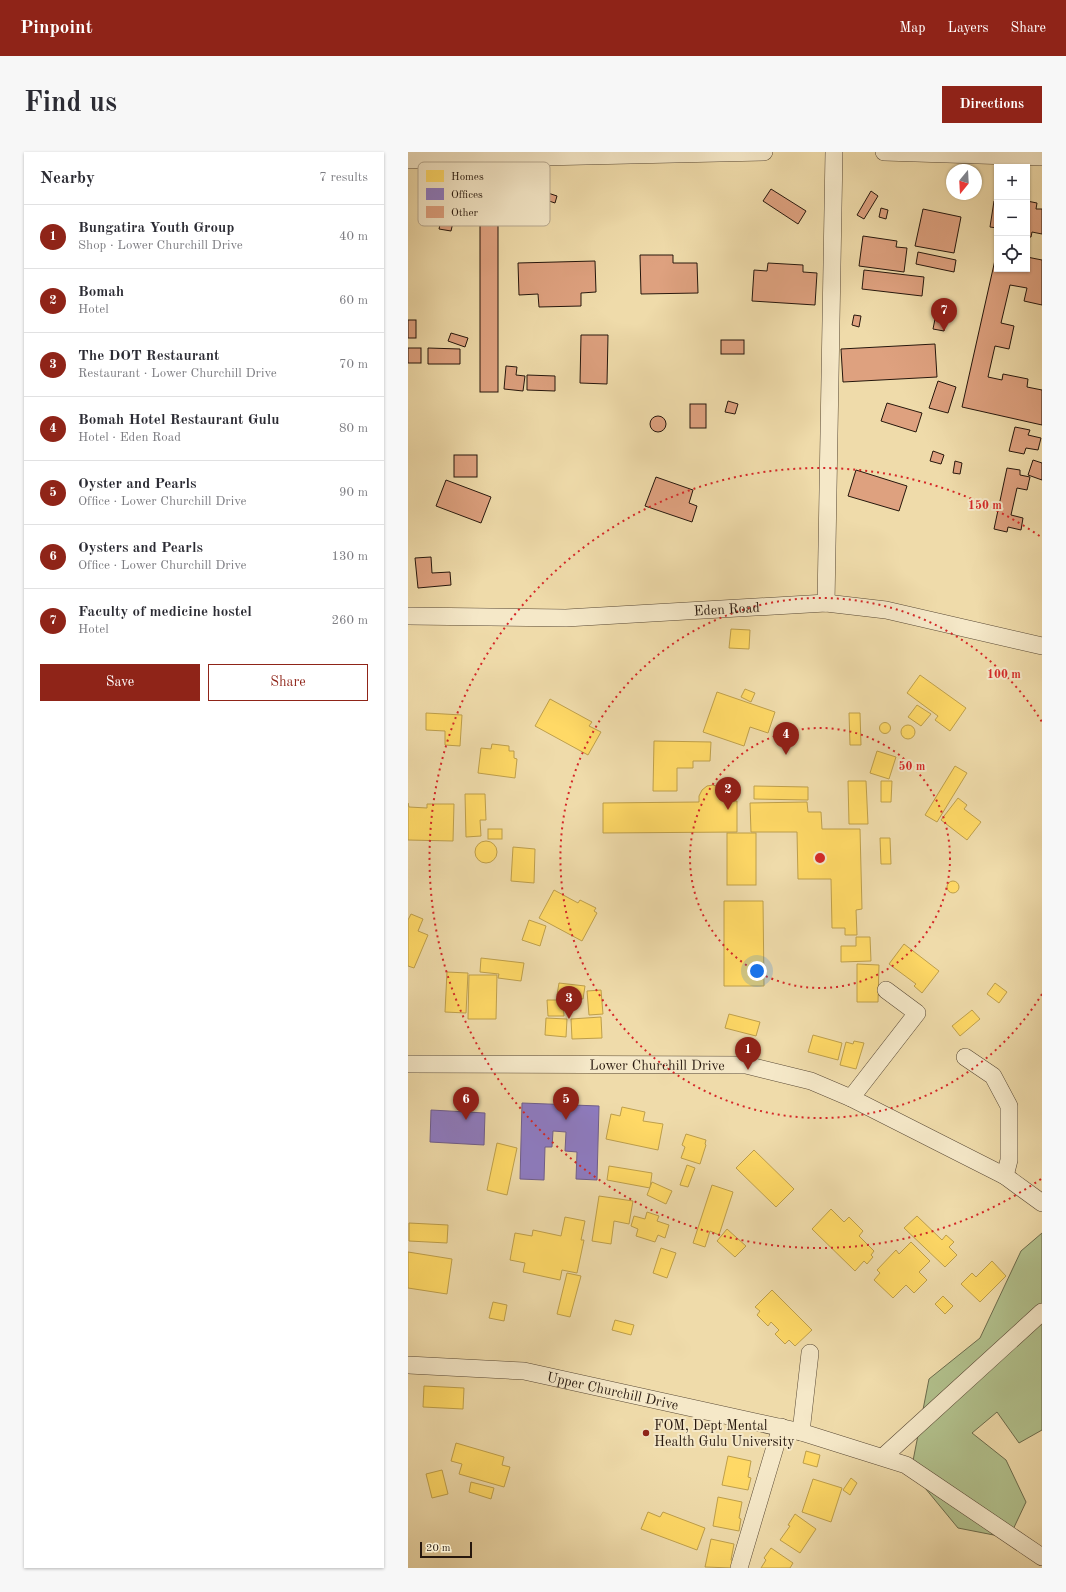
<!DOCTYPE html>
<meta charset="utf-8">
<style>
:root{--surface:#fff;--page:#f7f7f7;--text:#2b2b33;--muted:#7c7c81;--line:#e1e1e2;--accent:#8f2418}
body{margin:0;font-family:"Old Standard TT",serif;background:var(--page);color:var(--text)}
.controls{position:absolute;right:12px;top:12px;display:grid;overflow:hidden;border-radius:0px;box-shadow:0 1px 3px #0004}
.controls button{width:36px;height:36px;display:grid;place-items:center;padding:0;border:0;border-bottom:1px solid var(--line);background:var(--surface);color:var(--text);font:20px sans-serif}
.compass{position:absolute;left:538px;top:12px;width:36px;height:36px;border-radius:50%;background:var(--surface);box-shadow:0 1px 3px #0004;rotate:198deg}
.scale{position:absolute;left:12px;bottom:10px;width:52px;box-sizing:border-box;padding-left:4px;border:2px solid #26170d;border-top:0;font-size:11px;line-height:14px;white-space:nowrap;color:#26170d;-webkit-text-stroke:3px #f5e8c8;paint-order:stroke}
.you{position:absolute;left:349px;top:819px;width:14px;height:14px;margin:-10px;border:3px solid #fff;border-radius:50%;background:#1a73e8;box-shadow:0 0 0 6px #1a73e833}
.badge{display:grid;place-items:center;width:26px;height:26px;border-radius:50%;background:var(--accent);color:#fff;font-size:13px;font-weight:700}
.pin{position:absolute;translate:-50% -33px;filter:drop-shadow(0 1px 2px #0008)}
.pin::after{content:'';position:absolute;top:21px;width:14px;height:12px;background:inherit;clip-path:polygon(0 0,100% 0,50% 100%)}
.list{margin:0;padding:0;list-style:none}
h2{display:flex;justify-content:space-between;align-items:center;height:52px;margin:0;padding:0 16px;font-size:17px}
h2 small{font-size:13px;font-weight:400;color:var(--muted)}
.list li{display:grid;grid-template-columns:26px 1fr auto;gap:12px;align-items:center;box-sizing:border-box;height:64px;padding:0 16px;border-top:1px solid var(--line)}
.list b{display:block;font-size:15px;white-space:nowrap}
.list p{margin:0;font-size:13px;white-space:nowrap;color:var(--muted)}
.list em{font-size:13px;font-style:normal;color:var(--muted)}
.actions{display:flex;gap:8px;padding:12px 16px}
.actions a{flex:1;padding:9px 0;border:1px solid var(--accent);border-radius:0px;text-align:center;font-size:14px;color:var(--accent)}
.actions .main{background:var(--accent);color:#fff}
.icon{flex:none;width:22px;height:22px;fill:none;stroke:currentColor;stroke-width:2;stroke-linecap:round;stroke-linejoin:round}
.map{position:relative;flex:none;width:634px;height:1416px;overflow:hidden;border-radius:0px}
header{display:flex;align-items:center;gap:24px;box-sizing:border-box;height:56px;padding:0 20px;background:var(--accent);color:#fff}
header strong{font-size:19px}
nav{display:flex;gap:22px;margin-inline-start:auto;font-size:14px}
.intro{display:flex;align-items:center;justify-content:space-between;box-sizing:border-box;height:96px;padding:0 24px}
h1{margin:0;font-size:28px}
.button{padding:10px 18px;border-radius:0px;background:var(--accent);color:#fff;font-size:14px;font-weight:700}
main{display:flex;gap:24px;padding:0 24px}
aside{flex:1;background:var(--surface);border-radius:0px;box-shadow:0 1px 3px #0004}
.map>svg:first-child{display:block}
.green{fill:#b2c18d;stroke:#6c6c4d}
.homes{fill:#ffd966;stroke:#be9f4b}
.offices{fill:#8e7cc3;stroke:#6f5e8c}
.building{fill:#dea17f;stroke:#26170d}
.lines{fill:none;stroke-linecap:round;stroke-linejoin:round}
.minor-casing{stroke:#584834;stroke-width:18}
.minor{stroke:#f5e8c8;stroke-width:17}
.ring{fill:none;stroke:#d62828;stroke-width:2;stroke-dasharray:2 4}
.poi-dot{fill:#8f2418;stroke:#f5e8c8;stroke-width:1.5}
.labels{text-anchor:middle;stroke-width:4;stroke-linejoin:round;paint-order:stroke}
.street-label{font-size:14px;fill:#26170d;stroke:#f5e8c8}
.poi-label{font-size:14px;fill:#26170d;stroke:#f5e8c8;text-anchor:start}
.key{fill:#f5e8c8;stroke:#b7a990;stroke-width:1}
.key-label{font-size:11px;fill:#26170d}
.centre{fill:#d62828;stroke:#f5e8c8;stroke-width:2}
.ring-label{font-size:12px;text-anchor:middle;font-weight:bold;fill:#d62828;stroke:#f5e8c8;stroke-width:4;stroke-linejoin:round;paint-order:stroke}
</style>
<header>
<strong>Pinpoint</strong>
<nav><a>Map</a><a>Layers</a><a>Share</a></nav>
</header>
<div class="intro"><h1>Find us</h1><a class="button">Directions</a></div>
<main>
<aside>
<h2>Nearby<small>7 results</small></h2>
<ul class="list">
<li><span class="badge">1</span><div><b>Bungatira Youth Group</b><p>Shop · Lower Churchill Drive</p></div><em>40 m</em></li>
<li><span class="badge">2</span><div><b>Bomah</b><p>Hotel</p></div><em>60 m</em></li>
<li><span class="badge">3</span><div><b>The DOT Restaurant</b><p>Restaurant · Lower Churchill Drive</p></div><em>70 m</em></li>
<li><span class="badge">4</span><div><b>Bomah Hotel Restaurant Gulu</b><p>Hotel · Eden Road</p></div><em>80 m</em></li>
<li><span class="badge">5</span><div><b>Oyster and Pearls</b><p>Office · Lower Churchill Drive</p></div><em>90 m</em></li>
<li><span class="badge">6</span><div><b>Oysters and Pearls</b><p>Office · Lower Churchill Drive</p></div><em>130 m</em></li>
<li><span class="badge">7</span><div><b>Faculty of medicine hostel</b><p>Hotel</p></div><em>260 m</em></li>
</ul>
<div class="actions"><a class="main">Save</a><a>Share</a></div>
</aside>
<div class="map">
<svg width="634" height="1416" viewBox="0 0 634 1416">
<rect width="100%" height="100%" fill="#efdbaa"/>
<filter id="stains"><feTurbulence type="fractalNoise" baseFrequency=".005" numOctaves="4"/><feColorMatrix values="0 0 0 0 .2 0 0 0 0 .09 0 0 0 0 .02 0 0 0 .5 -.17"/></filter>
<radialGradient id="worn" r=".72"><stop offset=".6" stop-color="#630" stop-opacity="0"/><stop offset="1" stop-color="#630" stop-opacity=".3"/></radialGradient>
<!-- green -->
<path class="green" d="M634 1081V1278L611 1291 589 1260 564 1281 598 1308 618 1350 601 1386 550 1376 503 1319 521 1227 572 1186 613 1099Z"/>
<!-- homes -->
<g class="homes">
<path d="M323 477 342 478 341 497 321 496Z"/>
<path d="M512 523 558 556 542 579 527 568 530 564 499 541Z"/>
<path d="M337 537 347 541 343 550 333 545Z"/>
<path d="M309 540 367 560 360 581 342 575 336 594 295 580Z"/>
<path d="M142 547 184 570 181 574 193 580 180 603 127 574Z"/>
<path d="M509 553 523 562 513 574 500 565Z"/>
<path d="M18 561 54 563 52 594 37 593V579L18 578Z"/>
<path d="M441 561H452L453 593H442Z"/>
<circle cx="477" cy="576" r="5.5"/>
<circle cx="500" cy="580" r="7"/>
<path d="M246 589 303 590 302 609H285V616H269V639H245Z"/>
<path d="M84 592 101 594V599H106V606L109 607 107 626 70 621 73 596 83 597Z"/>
<path d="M469 599 488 605 481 627 462 621Z"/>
<path d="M547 614 559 621 529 670 517 663Z"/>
<path d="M440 629H458L460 672H441Z"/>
<path d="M473 629H484L483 650H473Z"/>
<path d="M305 633 311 635 315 639 318 644V649H329V680L195 681V651L291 650V644L294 638 299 634Z"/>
<path d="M346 634 400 635V648L346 647Z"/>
<path d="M57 642H77L78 668H72L73 684 58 685Z"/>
<path d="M550 646 559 653 556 657 573 670 559 688 533 668Z"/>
<path d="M399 650 400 660H413L414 677H452L454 757 448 758 449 783H437V776H424L423 727H390L389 680H343L342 651Z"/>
<path d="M0 651 1 655 19 656V652H46L45 689 0 688Z"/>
<rect x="80" y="677" width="14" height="10"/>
<rect x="319" y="681" width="29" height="52"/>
<path d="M472 686H482L483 712H473Z"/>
<circle cx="78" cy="700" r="11"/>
<path d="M105 695 127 697 126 731 103 729Z"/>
<circle cx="545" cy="735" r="6"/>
<path d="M146 738 170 751 172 748 188 756 186 759 189 761 174 789 131 766Z"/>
<path d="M316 749H355L356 834H316Z"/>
<path d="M3 762 15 767 10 779 20 783 6 816 0 814V768Z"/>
<path d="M121 768 138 774 132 794 114 788Z"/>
<path d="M448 785H462L463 809 433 810V794H448Z"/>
<path d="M496 792 531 819 514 841 506 834 508 832 481 812Z"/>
<path d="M73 806 116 811 113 829 90 826 91 822 72 820Z"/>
<path d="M449 812 471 813 470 850H449Z"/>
<path d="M39 820 60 821 58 861 37 860Z"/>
<path d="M61 823H89L88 867H60Z"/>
<path d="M151 831 177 834 175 847 149 843Z"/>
<path d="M587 831 599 840 591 851 579 842Z"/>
<path d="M193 838 195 862 181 863 179 839Z"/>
<path d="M139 848H155L156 864H140Z"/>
<path d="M564 858 572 867 552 884 544 874Z"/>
<path d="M321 862 352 870 348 884 317 876Z"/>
<path d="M193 865 194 886 164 887 163 867Z"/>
<path d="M138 866 159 867 158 885 137 883Z"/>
<path d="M405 883 434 891 430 908 400 900Z"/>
<path d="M446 889 456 891 448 917 432 913 438 890 445 892Z"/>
<path d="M214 955 237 960 235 969 255 972 250 998 198 987 203 962 212 964Z"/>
<path d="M278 982 298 988 297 992 298 993 292 1012 273 1006 277 995 274 993Z"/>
<path d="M89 991 109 996 99 1043 79 1038Z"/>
<path d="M346 998 386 1037 368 1055 328 1016Z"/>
<path d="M279 1013 287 1016 280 1035 272 1033Z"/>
<path d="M201 1014 244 1021 242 1036 199 1028Z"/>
<path d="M244 1030 264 1039 258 1052 239 1043Z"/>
<path d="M304 1033 325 1040 311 1083 302 1079 297 1095 285 1091Z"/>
<path d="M191 1044 225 1049 221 1072 206 1069 203 1092 184 1089Z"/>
<path d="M423 1057 436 1070 441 1065 455 1079 451 1084 466 1099 463 1103 465 1105 459 1112 456 1109 447 1119 404 1077Z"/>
<path d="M239 1060 251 1064 249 1069 261 1073 257 1086 250 1083 247 1090 228 1084 230 1077 223 1074 226 1064 237 1067Z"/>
<path d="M509 1064 534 1088 538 1083 546 1090 541 1095 549 1103 537 1115 496 1076Z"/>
<path d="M157 1065 177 1069 173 1088H176L169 1121 154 1118 152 1128 115 1120 117 1111 102 1108 107 1081 124 1084 125 1078 153 1084Z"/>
<path d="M1 1071 40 1073 39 1091 1 1089Z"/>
<path d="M319 1077 338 1094 327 1105 309 1089Z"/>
<path d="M503 1090 522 1109 511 1120 519 1128 506 1141 498 1133 485 1146 466 1128 472 1121 469 1118 488 1098 491 1102Z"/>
<path d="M253 1096 268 1101 259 1126 245 1121Z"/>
<path d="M0 1100 44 1107 39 1142 0 1136Z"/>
<path d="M584 1109 598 1124 572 1150 553 1132 564 1121 568 1125Z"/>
<path d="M159 1121 173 1124 162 1165 149 1162Z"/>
<path d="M364 1138 404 1178 387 1194 381 1188 377 1192 367 1182 371 1178 363 1170 360 1174 349 1163 352 1159 347 1155Z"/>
<path d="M535 1144 545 1154 537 1162 527 1152Z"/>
<path d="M85 1150 99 1153 96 1169 81 1166Z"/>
<path d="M207 1168 226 1173 223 1183 204 1178Z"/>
<path d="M16 1234 56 1236 55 1257 15 1255Z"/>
<path d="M48 1291 96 1305 94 1313 102 1315 96 1335 51 1322 54 1312 43 1309Z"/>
<path d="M398 1299 412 1303 409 1315 395 1311Z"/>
<path d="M320 1304 343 1309 340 1325 343 1326 340 1338 314 1333Z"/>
<path d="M34 1318 40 1342 24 1346 18 1322Z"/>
<path d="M443 1326 449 1331 442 1343 435 1338Z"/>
<path d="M405 1327 434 1336 423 1370 394 1360Z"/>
<path d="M63 1330 86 1336 83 1347 61 1340Z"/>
<path d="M310 1345 334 1350 331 1366 333 1367 331 1379 305 1374Z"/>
<path d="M240 1360 252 1365 255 1360 297 1376 289 1398 233 1377Z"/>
<path d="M387 1362 408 1377 392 1401 372 1388 382 1374 380 1373Z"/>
<path d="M303 1387 326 1392 323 1408 325 1409 324 1416 297 1415Z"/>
<path d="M363 1396 385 1411 382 1416H353L358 1408 356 1406Z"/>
</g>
<!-- offices -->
<g class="offices">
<path d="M114 951 191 954 189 1028 168 1027 169 1000 157 999 158 980 145 979 144 995H137L136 1028 112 1027Z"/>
<path d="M23 958 77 961 76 993 22 990Z"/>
</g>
<!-- building -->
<g class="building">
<path d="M363 37 398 59 390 72 355 49Z"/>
<path d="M463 39 470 44 456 67 449 63Z"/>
<path d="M140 41 149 44 147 51 138 48Z"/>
<rect x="72" y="48" width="18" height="192"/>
<path d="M586 49 589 50V76L582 75Z"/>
<path d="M619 49 629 51 628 57H634V82L624 80 623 85H619Z"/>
<path d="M37 51 49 53 43 79 31 77Z"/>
<path d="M473 56 480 58 478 67 471 65Z"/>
<path d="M515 57 553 65 546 101 507 94Z"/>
<path d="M455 84 489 89 488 95 499 96 496 120 451 114Z"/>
<path d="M589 99V117H619V105L634 108V153L616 149 619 136 602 133 593 171 606 174 601 197 587 194 580 225 594 228 595 222 620 227 619 235 634 238V273L554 255Z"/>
<path d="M510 100 548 108 546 120 508 112Z"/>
<path d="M232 103H265V111H289L290 141 233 142Z"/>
<path d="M187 109 188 140 173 141V154L131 155 130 142 111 143 110 111Z"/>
<path d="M360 111 395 113V120L409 121 407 153 344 149 346 118 359 119Z"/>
<path d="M456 118 516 125 514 144 454 137Z"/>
<path d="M446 163 453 164 451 175 444 173Z"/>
<path d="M527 167 538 170 536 179 525 177Z"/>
<rect x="0" y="168" width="8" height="18"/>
<path d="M43 181 60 186 57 195 40 189Z"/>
<path d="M173 183H200L199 232 172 231Z"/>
<rect x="313" y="188" width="23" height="14"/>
<path d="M527 192 529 225 435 230 433 197Z"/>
<rect x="0" y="196" width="13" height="15"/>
<path d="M20 196 52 197V212H20Z"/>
<path d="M98 214 109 215 108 223 117 224 115 239 96 237Z"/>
<path d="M119 223 147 224V239L119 238Z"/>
<path d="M530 229 548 235 540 261 521 256Z"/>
<path d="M320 249 330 252 327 262 317 260Z"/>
<path d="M479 251 514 261 508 280 473 269Z"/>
<rect x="282" y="252" width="16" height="24"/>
<circle cx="250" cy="272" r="8"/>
<path d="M607 275 622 278 620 283 633 286 630 298 618 296 616 302 601 299Z"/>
<path d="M525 299 536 303 533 312 522 309Z"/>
<rect x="46" y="303" width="23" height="22"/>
<path d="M625 308 634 311V328L620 323Z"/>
<path d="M547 309 554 311 552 322 545 321Z"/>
<path d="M599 316 612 318V323L622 325 619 338 609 336 603 363 615 366 613 378 600 375 599 380 586 377Z"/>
<path d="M448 318 499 334 491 359 440 344Z"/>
<path d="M248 325 285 338 281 351 289 354 284 370 237 354Z"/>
<path d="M38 328 83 345 73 371 28 354Z"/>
<path d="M23 405 24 421 42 420 43 433 10 436 7 406Z"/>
</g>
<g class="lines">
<!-- minor casing -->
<g class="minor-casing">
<g id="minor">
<path d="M476 0 634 5"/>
<path d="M0 8 356 0"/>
<path d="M418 451 426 0"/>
<path id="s1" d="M0 464 158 466 418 451 478 458 634 494"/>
<path d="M557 905 585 924 601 954V1008L597 1024"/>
<path id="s2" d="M0 912 338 913 403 929 443 946 597 1024 634 1051"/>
<path d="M443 946 509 861 478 838"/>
<path id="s3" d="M0 1213 116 1219 393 1280 498 1313 634 1405"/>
<path d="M393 1280 402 1201"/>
<path d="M475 1305 634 1160"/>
<path d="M331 1416 373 1275"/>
</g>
</g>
<!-- minor -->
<use href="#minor" class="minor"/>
</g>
<!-- distance rings -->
<g class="ring">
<circle cx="412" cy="706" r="130"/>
<path d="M634 842A260 260 0 1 1 634 570"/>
<path d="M633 1027A390 390 0 1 1 633 385"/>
</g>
<!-- markers -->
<circle class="poi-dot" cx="238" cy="1281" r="4"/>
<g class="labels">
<!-- street labels -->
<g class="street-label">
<text dy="5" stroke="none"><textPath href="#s1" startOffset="319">Eden Road</textPath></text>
<text dy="5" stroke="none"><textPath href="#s2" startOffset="249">Lower Churchill Drive</textPath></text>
<text dy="5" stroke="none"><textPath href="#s3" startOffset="207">Upper Churchill Drive</textPath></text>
</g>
<!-- poi labels -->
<g class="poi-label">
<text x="246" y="1278">FOM, Dept Mental<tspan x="246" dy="16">Health Gulu University</tspan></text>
</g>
</g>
<!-- legend -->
<rect x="10" y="10" width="132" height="64" rx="6" class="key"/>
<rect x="18" y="18" width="18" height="12" fill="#ffd966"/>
<rect x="18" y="36" width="18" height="12" fill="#8e7cc3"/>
<rect x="18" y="54" width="18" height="12" fill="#dea17f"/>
<g class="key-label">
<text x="43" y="28">Homes</text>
<text x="43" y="46">Offices</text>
<text x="43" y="64">Other</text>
</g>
<circle cx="412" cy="706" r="6" class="centre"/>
<g class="ring-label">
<text x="577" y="357">150 m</text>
<text x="596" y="526">100 m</text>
<text x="504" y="618">50 m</text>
</g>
<rect width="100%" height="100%" filter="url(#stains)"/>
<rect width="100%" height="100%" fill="url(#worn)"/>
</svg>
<div class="controls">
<button>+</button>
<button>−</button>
<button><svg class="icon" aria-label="locate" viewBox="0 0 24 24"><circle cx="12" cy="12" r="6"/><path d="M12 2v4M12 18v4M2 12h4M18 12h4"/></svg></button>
</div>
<svg class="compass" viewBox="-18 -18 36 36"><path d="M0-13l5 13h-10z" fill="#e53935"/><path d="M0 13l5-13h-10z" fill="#7c7c81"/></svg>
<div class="scale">20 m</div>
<div class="you"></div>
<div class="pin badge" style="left:340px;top:918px">1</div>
<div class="pin badge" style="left:320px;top:658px">2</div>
<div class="pin badge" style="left:161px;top:867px">3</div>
<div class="pin badge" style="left:378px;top:603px">4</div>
<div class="pin badge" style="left:158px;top:968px">5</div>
<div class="pin badge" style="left:58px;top:968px">6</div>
<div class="pin badge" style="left:536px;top:179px">7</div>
</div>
</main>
